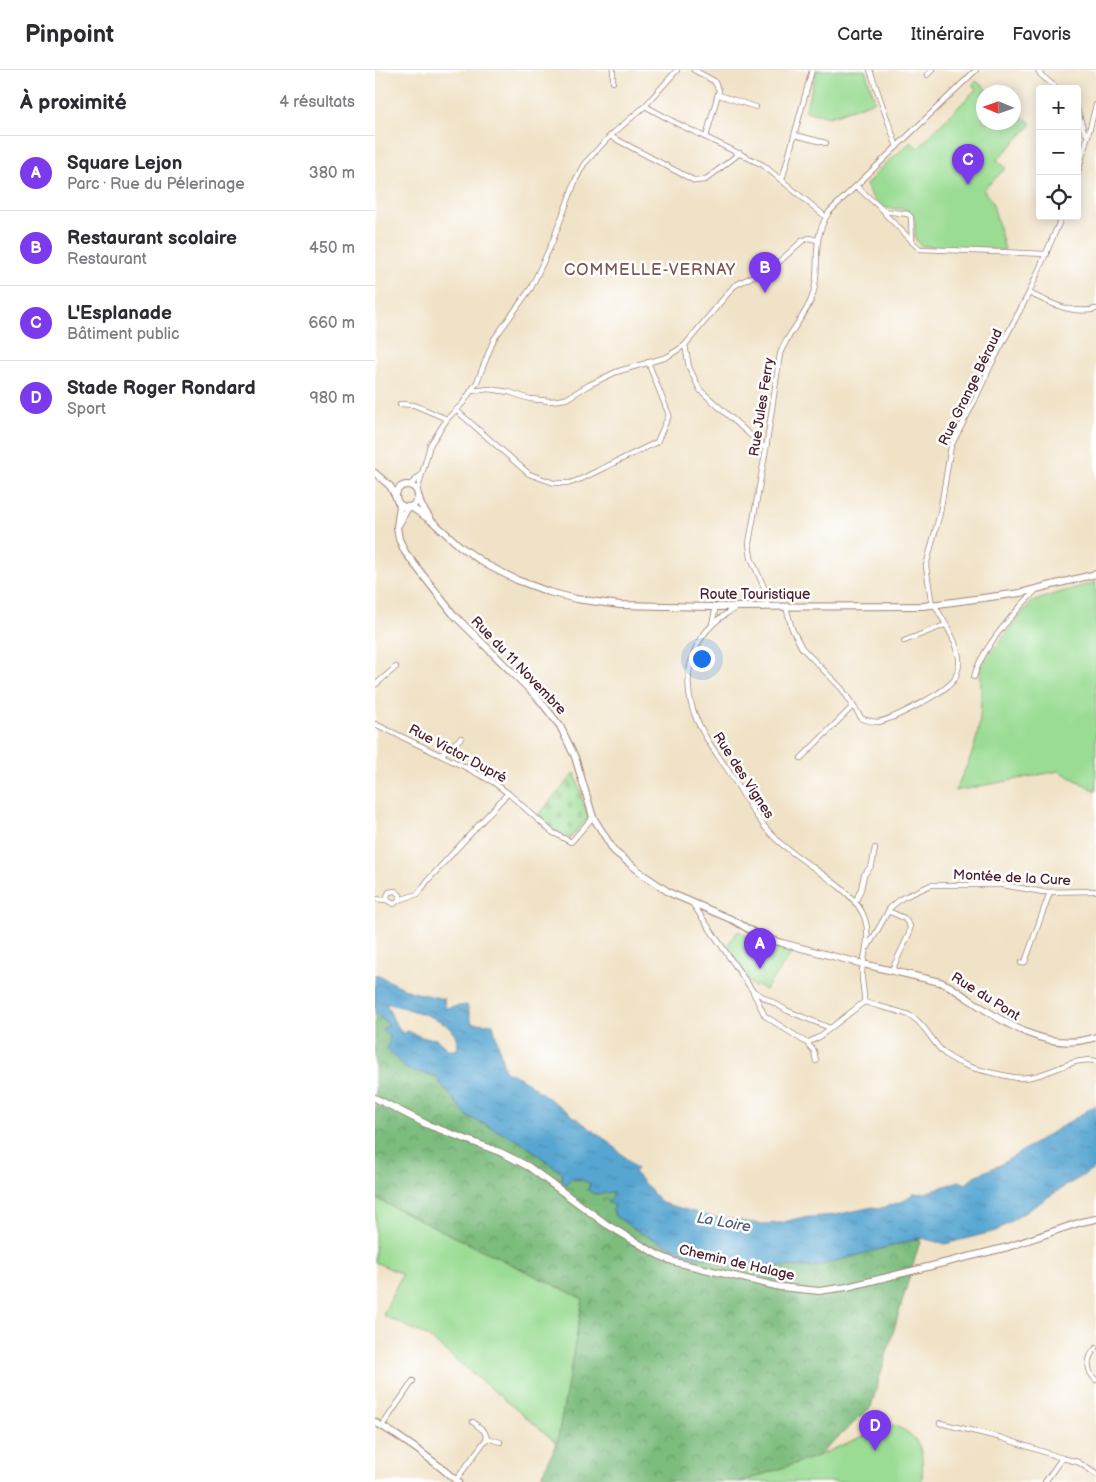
<!DOCTYPE html>
<html lang="fr">
<meta charset="utf-8">
<style>
:root{--surface:#fff;--page:#f7f7f7;--text:#2b2b33;--muted:#7c7c81;--line:#e1e1e2;--accent:#7c3aed}
body{margin:0;font-family:"Balsamiq Sans",sans-serif;background:var(--page);color:var(--text)}
.controls{position:absolute;right:15px;top:15px;display:grid;overflow:hidden;border-radius:5px;box-shadow:0 2px 12px #0003}
.controls button{width:45px;height:45px;display:grid;place-items:center;padding:0;border:0;border-bottom:1px solid var(--line);background:var(--surface);color:var(--text);font:25px sans-serif}
.compass{position:absolute;left:601px;top:15px;width:45px;height:45px;border-radius:50%;background:var(--surface);box-shadow:0 2px 12px #0003;rotate:272deg}
.you{position:absolute;left:326px;top:588px;width:18px;height:18px;margin:-12px;border:4px solid #fff;border-radius:50%;background:#1a73e8;box-shadow:0 0 0 8px #1a73e833}
.badge{display:grid;place-items:center;width:32px;height:32px;border-radius:50%;background:var(--accent);color:#fff;font-size:16px;font-weight:700}
.pin{position:absolute;translate:-50% -41px;filter:drop-shadow(0 1px 2px #0008)}
.pin::after{content:'';position:absolute;top:26px;width:18px;height:15px;background:inherit;clip-path:polygon(0 0,100% 0,50% 100%)}
.list{margin:0;padding:0;list-style:none}
h2{display:flex;justify-content:space-between;align-items:center;height:65px;margin:0;padding:0 20px;font-size:21px}
h2 small{font-size:16px;font-weight:400;color:var(--muted)}
.list li{display:grid;grid-template-columns:32px 1fr auto;gap:15px;align-items:center;box-sizing:border-box;height:75px;padding:0 20px;border-top:1px solid var(--line)}
.list b{display:block;font-size:19px;white-space:nowrap}
.list p{margin:0;font-size:16px;white-space:nowrap;color:var(--muted)}
.list em{font-size:16px;font-style:normal;color:var(--muted)}
.icon{flex:none;width:28px;height:28px;fill:none;stroke:currentColor;stroke-width:2;stroke-linecap:round;stroke-linejoin:round}
.map{position:relative;flex:none;width:721px;height:1412px;overflow:hidden}
header{display:flex;align-items:center;gap:30px;box-sizing:border-box;height:70px;padding:0 25px;background:var(--surface);border-bottom:1px solid var(--line)}
header strong{font-size:24px}
nav{display:flex;gap:28px;margin-inline-start:auto;font-size:18px}
main{display:flex}
aside{flex:1;background:var(--surface)}
.map>svg:first-child{display:block}
.green{fill:#9adc93;stroke:#727e5f}
.forest{fill:url(#forest-crowns);stroke:#626e54}
.cemetery{fill:url(#cemetery-stones);stroke:#727e5f}
.water{fill:url(#water-ripples);stroke:#50627e;fill-rule:evenodd}
.lines{fill:none;stroke-linecap:round;stroke-linejoin:round}
.street-casing{stroke:#9d8078;stroke-width:6}
.secondary-casing{stroke:#9d8078;stroke-width:8}
.street{stroke:#fff;stroke-width:4.5}
.secondary{stroke:#fff;stroke-width:6}
.labels{text-anchor:middle;stroke-width:5;stroke-linejoin:round;paint-order:stroke}
.street-label{font-size:14px;fill:#4a1f2b;stroke:#fff}
.water-label{font-size:15px;font-style:italic;fill:#505c76;stroke:#fff}
.quarter-label{font-size:16px;letter-spacing:1px;fill:#7c554f;stroke:#fff}
</style>
<header>
<strong>Pinpoint</strong>
<nav><a>Carte</a><a>Itinéraire</a><a>Favoris</a></nav>
</header>
<main>
<aside>
<h2>À proximité<small>4 résultats</small></h2>
<ul class="list">
<li><span class="badge">A</span><div><b>Square Lejon</b><p>Parc · Rue du Pélerinage</p></div><em>380 m</em></li>
<li><span class="badge">B</span><div><b>Restaurant scolaire</b><p>Restaurant</p></div><em>450 m</em></li>
<li><span class="badge">C</span><div><b>L'Esplanade</b><p>Bâtiment public</p></div><em>660 m</em></li>
<li><span class="badge">D</span><div><b>Stade Roger Rondard</b><p>Sport</p></div><em>980 m</em></li>
</ul>
</aside>
<div class="map">
<svg width="721" height="1412" viewBox="0 0 721 1412">
<defs>
<pattern id="forest-crowns" width="20" height="18" patternUnits="userSpaceOnUse" patternTransform="scale(1.25)"><rect width="20" height="18" fill="#7bbc7d"/><path d="M2 6a3 3 0 1 1 6 0M12 15a3 3 0 1 1 6 0" fill="none" stroke="#679867"/></pattern>
<pattern id="cemetery-stones" width="16" height="16" patternUnits="userSpaceOnUse" patternTransform="scale(1.25)"><rect width="16" height="16" fill="#9adc93"/><path d="M2 7V4a2 2 0 0 1 4 0v3zM10 15v-3a2 2 0 0 1 4 0v3z" fill="#86bc7f"/></pattern>
<pattern id="water-ripples" width="26" height="14" patternUnits="userSpaceOnUse" patternTransform="scale(1.25)"><rect width="26" height="14" fill="#57a6d1"/><path d="M2 4q2-2 4 0t4 0M15 11q2-2 4 0t4 0" fill="none" stroke="#4a87aa"/></pattern>
</defs>
<rect width="100%" height="100%" fill="#fff"/>
<filter id="ink" filterUnits="userSpaceOnUse"><feTurbulence type="fractalNoise" baseFrequency=".02" numOctaves="2"/><feDisplacementMap in="SourceGraphic" scale="10" xChannelSelector="R" yChannelSelector="G"/><feConvolveMatrix kernelMatrix="1 2 1 2 8 2 1 2 1" color-interpolation-filters="sRGB"/></filter>
<filter id="wash" filterUnits="userSpaceOnUse"><feTurbulence type="fractalNoise" baseFrequency=".0096" numOctaves="4" result="noise"/><feDisplacementMap in="SourceGraphic" scale="20" xChannelSelector="R" yChannelSelector="G"/><feGaussianBlur stdDeviation="1.12" result="paint"/><feColorMatrix in="noise" values="0 0 0 0 0 0 0 0 0 0 0 0 0 0 0 0 0 1.4 0 .05"/><feComposite in="paint" operator="in"/></filter>
<g filter="url(#wash)">
<rect width="100%" height="100%" fill="#f0e2c6"/>
<!-- green -->
<g class="green">
<path d="M442 0H490L500 31 454 47 430 41Z"/>
<path d="M601 11 614 21 608 22V52H638L639 40 657 54 622 90 631 98 608 120 617 131 630 180 547 176C534 169 544 155 537 144 532 136 519 140 511 138 502 136 494 123 491 115L506 98 536 72 543 78 601 19 597 15Z"/>
<path d="M721 512V721L684 701 580 721C585 710 591 698 596 686 607 658 607 627 605 597L655 533 673 526Z"/>
<path d="M363 861 383 871 417 883 390 920 382 915 379 918 350 878Z"/>
<path d="M0 1128 208 1229 182 1373 52 1266 8 1245 27 1204 0 1192Z"/>
<path d="M515 1354C546 1365 549 1379 547 1409L545 1412H365L443 1386Z"/>
</g>
<!-- forest -->
<path class="forest" d="M0 942 14 955 15 967 31 999 60 1006 92 1046 146 1072 194 1109 212 1111 215 1113 213 1120 239 1122 240 1146 266 1163 285 1172 319 1186 439 1197 546 1168 496 1337 443 1386 365 1412H166V1407L182 1373 208 1229 0 1128Z"/>
<!-- cemetery -->
<path class="cemetery" d="M200 703 213 748 195 768 178 760 162 746Z"/>
<!-- water -->
<path class="water" d="M0 904 37 922 69 929 70 938 92 935 97 953 118 954 130 1001 146 1008 235 1073 262 1099 259 1102 287 1133 337 1147 387 1154 405 1153 424 1148 460 1145 498 1137 503 1139 529 1131 538 1124 550 1123 584 1111 591 1114 600 1106 625 1095 721 1035V1098L684 1120 621 1161 570 1174 546 1168 439 1197 380 1196 319 1186 285 1172 266 1163 240 1146 238 1140 240 1135 232 1132 238 1126V1122L219 1124 213 1120 215 1113 203 1109H195L192 1115 187 1112V1103L146 1072 92 1046 60 1006 31 999 12 978 15 967 7 959 14 955 0 942ZM11 933C29 938 59 945 73 956 81 962 83 971 82 980H74L61 969 46 967 33 961 28 964 19 951Z"/>
</g>
<g filter="url(#ink)">
<g class="lines">
<!-- street casing -->
<g class="street-casing">
<g id="street">
<path d="M319 0 339 11 344 20 331 67"/>
<path d="M495 0 522 77"/>
<path d="M663 0 666 5 683 19"/>
<path d="M552 5 557 0"/>
<path d="M238 12V0"/>
<path d="M344 25 381 37"/>
<path d="M270 36 301 53 388 95 451 147"/>
<path d="M702 39 709 61 713 66"/>
<path d="M420 65 451 73"/>
<path d="M235 66 320 111 330 110 365 83"/>
<path d="M702 106 721 35"/>
<path d="M407 110 437 0"/>
<path d="M481 116 509 141 533 144 536 147 537 172 545 179 672 184"/>
<path d="M509 141 511 145 537 171"/>
<path d="M654 223C676 233 697 245 721 239"/>
<path d="M310 275 314 297 325 320 391 379"/>
<path d="M96 321 114 319 134 322 155 329 176 331 191 329 214 315 241 302 292 287 310 275 359 216 403 193 427 171 434 168 442 170"/>
<path d="M25 334 39 335 72 349"/>
<path d="M81 340 154 404 179 413H195L206 409 282 372 294 345 273 292"/>
<path d="M35 415 45 406"/>
<path d="M42 422 55 375 72 349 88 333 102 312 119 269 156 218 177 173 201 109 209 94 235 66 270 36 302 0"/>
<path d="M557 536 551 496 565 443 576 376 599 332 615 297 654 223 687 146"/>
<path d="M337 537 340 541 337 554"/>
<path d="M392 537V524L376 488 374 473 391 379 405 284C413 261 432 246 438 224 447 194 434 174 454 142L601 0"/>
<path d="M411 537 417 559 427 578 467 619 487 649C492 650 497 652 502 652 518 650 570 622 579 610 582 605 583 600 584 595 586 575 569 553 560 535"/>
<path d="M361 538C311 564 301 617 329 664 337 679 349 693 358 708 372 730 381 750 401 769 423 791 473 815 487 842 498 864 489 881 487 902 486 912 490 922 489 932L444 967 432 973"/>
<path d="M529 571 570 555"/>
<path d="M599 607C606 579 641 540 661 520"/>
<path d="M0 615 21 597"/>
<path d="M0 654 90 697 118 712 134 724 177 762 196 772 218 747"/>
<path d="M66 685 86 668"/>
<path d="M426 688 478 636"/>
<path d="M0 829 12 830"/>
<path d="M24 830 25 825 20 821 14 822 12 826 13 831 19 834 24 830 43 824 53 810 133 723"/>
<path d="M317 833 377 920 390 946 432 973 439 981 441 991"/>
<path d="M480 833 486 819 489 805 497 795 500 778"/>
<path d="M513 841 529 848 535 856 534 864 517 900"/>
<path d="M493 877 515 838 527 828 556 815H628L668 822 721 821"/>
<path d="M646 893 650 892 675 822"/>
<path d="M378 921 413 941 455 958"/>
<path d="M489 932C501 936 527 941 536 946 550 954 557 972 569 983 586 998 615 1002 637 1007 668 1013 695 985 721 991"/>
<path d="M721 1278C711 1288 711 1301 721 1310"/>
<path d="M98 1352 109 1361 112 1368 125 1372"/>
<path d="M565 1353 627 1368 687 1388"/>
<path d="M7 1356 38 1311"/>
<path d="M81 1410 112 1368"/>
<path d="M670 1412 687 1388 703 1392 721 1404"/>
</g>
</g>
<!-- secondary casing -->
<g class="secondary-casing">
<g id="secondary">
<path d="M0 403 15 416 21 427"/>
<circle cx="32" cy="426" r="11"/>
<path d="M44 427 46 435 54 447"/>
<path d="M25 435 22 457 24 469 30 482 78 544 163 628 185 656 200 687 218 747 239 781 270 806 295 823 358 850 387 867 407 873 488 894 565 912 574 916C617 943 666 986 721 967"/>
<path d="M36 437 58 452 86 477 112 495 142 510 174 522 201 529 245 535 337 537 548 536 645 523 721 504"/>
<path d="M24 454 33 437"/>
<path d="M0 1028 53 1055 125 1082 139 1089 154 1097 231 1154 283 1185 300 1192 405 1217 444 1221 472 1217 633 1177 706 1152 721 1149"/>
<path d="M0 1352C29 1369 58 1390 83 1412"/>
</g>
</g>
<!-- street -->
<use href="#street" class="street"/>
<!-- secondary -->
<use href="#secondary" class="secondary"/>
</g>
</g>
<g class="labels">
<!-- street labels -->
<g class="street-label">
<text transform="translate(595 317) rotate(-64)" y="5">Rue Grange Béraud</text>
<text transform="translate(386 337) rotate(-81)" y="5">Rue Jules Ferry</text>
<text x="380" y="529">Route Touristique</text>
<text transform="translate(144 595) rotate(46)" y="5">Rue du 11 Novembre</text>
<text transform="translate(83 683) rotate(28)" y="5">Rue Victor Dupré</text>
<text transform="translate(369 705) rotate(57)" y="5">Rue des Vignes</text>
<text transform="translate(637 807) rotate(3)" y="5">Montée de la Cure</text>
<text transform="translate(611 926) rotate(32)" y="5">Rue du Pont</text>
<text transform="translate(362 1192) rotate(13)" y="5">Chemin de Halage</text>
</g>
<!-- water labels -->
<g class="water-label">
<text transform="translate(349 1152) rotate(10)" y="5">La Loire</text>
</g>
<!-- quarter labels -->
<g class="quarter-label">
<text x="275" y="205">COMMELLE-VERNAY</text>
</g>
</g>
</svg>
<div class="controls">
<button>+</button>
<button>−</button>
<button><svg class="icon" aria-label="locate" viewBox="0 0 24 24"><circle cx="12" cy="12" r="6"/><path d="M12 2v4M12 18v4M2 12h4M18 12h4"/></svg></button>
</div>
<svg class="compass" viewBox="-18 -18 36 36"><path d="M0-13l5 13h-10z" fill="#e53935"/><path d="M0 13l5-13h-10z" fill="#7c7c81"/></svg>
<div class="you"></div>
<div class="pin badge" style="left:385px;top:899px">A</div>
<div class="pin badge" style="left:390px;top:223px">B</div>
<div class="pin badge" style="left:593px;top:115px">C</div>
<div class="pin badge" style="left:500px;top:1381px">D</div>
</div>
</main>
